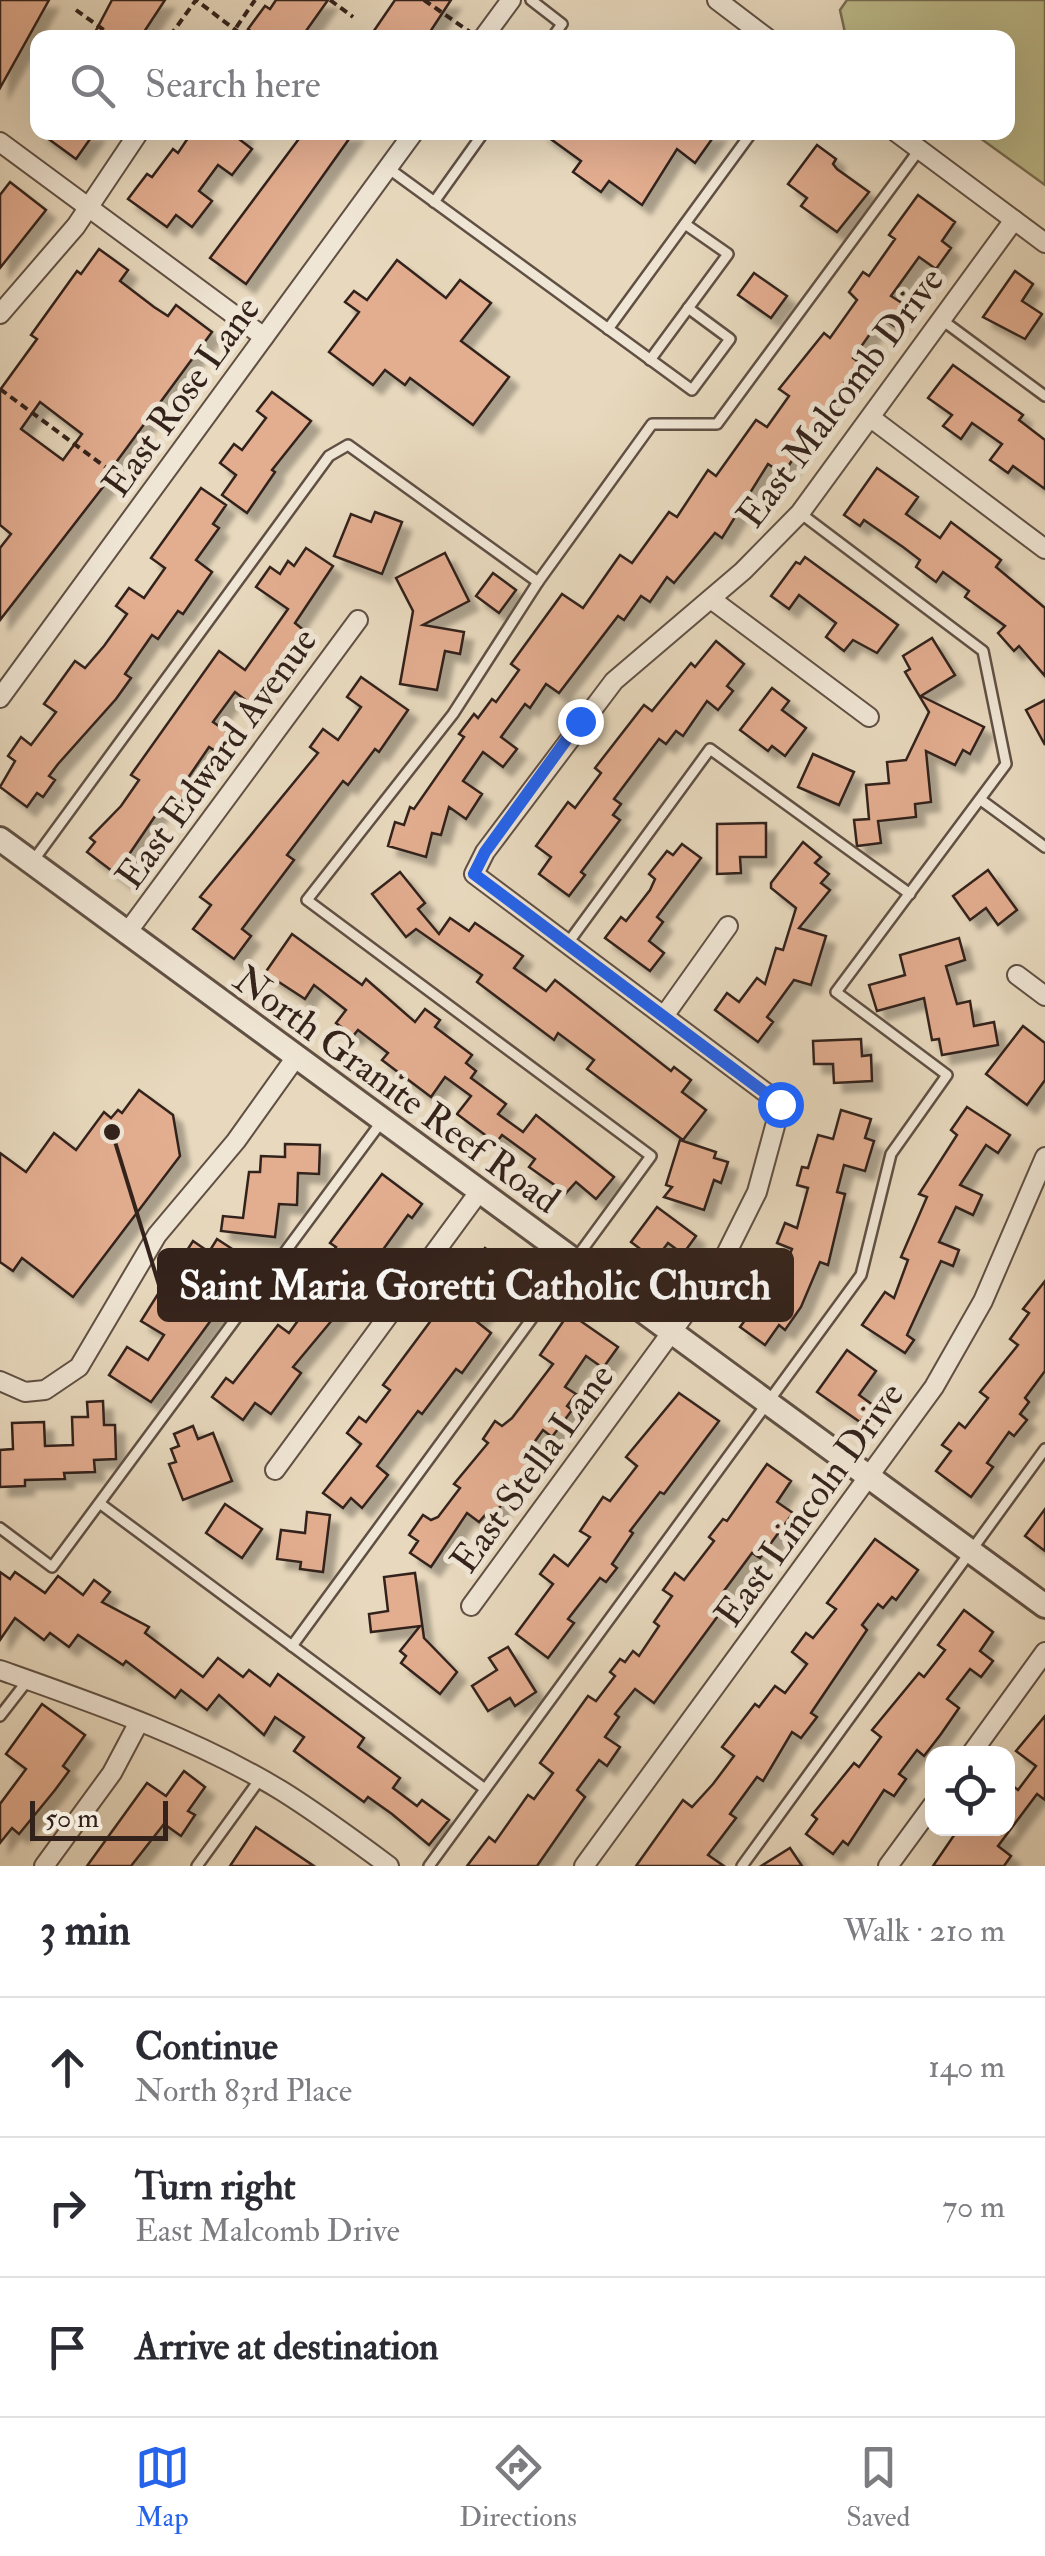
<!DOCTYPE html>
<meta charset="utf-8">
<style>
:root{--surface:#fff;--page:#f7f7f7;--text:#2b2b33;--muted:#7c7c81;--line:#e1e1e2;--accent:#2563eb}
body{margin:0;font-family:"IM FELL Double Pica",serif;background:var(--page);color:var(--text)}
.controls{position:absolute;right:30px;bottom:30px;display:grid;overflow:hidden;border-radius:20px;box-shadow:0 10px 40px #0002}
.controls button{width:90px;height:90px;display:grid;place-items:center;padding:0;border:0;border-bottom:2px solid var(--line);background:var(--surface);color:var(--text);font:50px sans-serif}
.scale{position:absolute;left:30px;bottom:25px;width:138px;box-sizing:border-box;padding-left:10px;border:5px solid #33221b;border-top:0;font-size:28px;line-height:35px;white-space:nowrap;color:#33221b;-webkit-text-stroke:8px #f0e6d5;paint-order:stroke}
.stop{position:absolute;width:30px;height:30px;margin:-22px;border:8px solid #2563eb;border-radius:50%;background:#fff}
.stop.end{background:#2563eb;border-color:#fff;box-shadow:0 2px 10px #0008}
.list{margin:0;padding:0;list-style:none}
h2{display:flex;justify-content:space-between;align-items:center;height:130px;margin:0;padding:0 40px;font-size:42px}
h2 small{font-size:32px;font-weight:400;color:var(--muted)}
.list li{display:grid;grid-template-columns:65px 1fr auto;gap:30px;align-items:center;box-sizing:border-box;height:140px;padding:0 40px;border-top:2px solid var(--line)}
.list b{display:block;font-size:38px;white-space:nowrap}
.list p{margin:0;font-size:32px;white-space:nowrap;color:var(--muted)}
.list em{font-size:32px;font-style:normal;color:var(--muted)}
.icon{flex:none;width:55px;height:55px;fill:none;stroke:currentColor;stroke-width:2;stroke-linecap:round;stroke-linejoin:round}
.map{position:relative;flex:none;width:1045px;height:1866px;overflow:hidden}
.search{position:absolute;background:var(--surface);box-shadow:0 10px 40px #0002;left:30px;right:30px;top:30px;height:110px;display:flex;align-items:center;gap:25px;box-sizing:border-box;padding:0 35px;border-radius:20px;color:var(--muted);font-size:38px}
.sheet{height:550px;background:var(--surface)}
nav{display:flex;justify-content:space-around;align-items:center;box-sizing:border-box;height:140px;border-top:2px solid var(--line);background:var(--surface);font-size:28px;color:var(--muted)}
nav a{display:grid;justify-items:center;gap:5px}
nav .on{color:var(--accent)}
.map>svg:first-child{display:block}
.green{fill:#bebc8c;stroke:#786f54;stroke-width:2.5}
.building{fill:#e3ad90;stroke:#33221b;stroke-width:2.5;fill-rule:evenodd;filter:url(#shadow)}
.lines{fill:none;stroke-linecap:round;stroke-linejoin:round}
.service-casing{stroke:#605044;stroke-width:14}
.minor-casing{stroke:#605044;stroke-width:22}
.tertiary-casing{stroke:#605044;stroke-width:28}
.path{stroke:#33221b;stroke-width:4;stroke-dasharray:8 5;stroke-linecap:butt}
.service{stroke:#f0e6d5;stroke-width:9}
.minor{stroke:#f0e6d5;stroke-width:18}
.tertiary{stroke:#f0e6d5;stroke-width:22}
.route{stroke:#2563eb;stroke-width:12}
.labels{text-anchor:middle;stroke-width:10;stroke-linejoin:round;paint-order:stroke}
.street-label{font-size:38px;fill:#33221b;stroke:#f0e6d5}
.leader{fill:none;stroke:#33221b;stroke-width:4}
.callout-dot{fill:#33221b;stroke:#f0e6d5;stroke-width:4}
.callout{fill:#33221b;stroke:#33221b;stroke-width:4}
.callout-label{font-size:40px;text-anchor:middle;font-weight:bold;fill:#fff}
</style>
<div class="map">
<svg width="1045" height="1866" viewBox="0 0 1045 1866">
<defs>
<filter id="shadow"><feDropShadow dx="9" dy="9" stdDeviation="2.5" flood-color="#0004"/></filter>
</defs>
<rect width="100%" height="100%" fill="#e8d9be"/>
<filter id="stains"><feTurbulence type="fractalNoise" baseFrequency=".002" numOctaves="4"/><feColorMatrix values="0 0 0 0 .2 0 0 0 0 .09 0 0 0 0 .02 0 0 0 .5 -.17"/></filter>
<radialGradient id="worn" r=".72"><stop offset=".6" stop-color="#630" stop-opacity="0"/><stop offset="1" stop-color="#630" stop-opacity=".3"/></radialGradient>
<!-- green -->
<path class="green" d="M847 0H1045V185L973 133 1008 132V38L846 37 840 10Z"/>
<!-- building -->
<g class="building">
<path d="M0 0H49L0 88Z"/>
<path d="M112 0H165L140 38H92Z"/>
<path d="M276 0H328L301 38H259L248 29 265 6 270 9Z"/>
<path d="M395 0H451L426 38H369Z"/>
<path d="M39 132H95L76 159Z"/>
<path d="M192 132H244L239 139 252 149 232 175 218 165 199 191 212 201 192 227 176 215 167 227 128 199 147 174 152 177 173 149 178 153Z"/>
<path d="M304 132H354L246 284 210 258Z"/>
<path d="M541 132H717L695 163 677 149 642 205 609 181 601 192 573 172 581 161Z"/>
<path d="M817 145 836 159 833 164 837 169 869 192 837 232 801 206 807 198 788 184Z"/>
<path d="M10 182 46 210 0 268V195Z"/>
<path d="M918 195 955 222 942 241 951 248 936 269 919 257 891 296 908 307 894 326 882 317 853 358 864 366 851 384 846 380 783 474 768 464 722 538 715 533 674 583 667 577 650 602 641 596 624 620 618 616 559 693 546 684 530 708 525 704 501 737 517 749 503 767 483 752 463 781 482 794 466 819 449 807 441 835 432 833 426 857 388 846 395 822 404 825 410 807 414 809 464 737 459 734 474 714 478 718 492 699 496 702 519 670 511 664 562 594 583 608 620 555 632 563 669 512 677 517 708 470 716 476 756 420 767 427 789 396 779 389 824 333 830 338 857 300 849 292 863 272 869 276 895 239 889 235Z"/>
<path d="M99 249 128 270 120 281 154 307 168 316 176 305 212 332 106 476 110 478 0 620V548L11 534 0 525V390L37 339 31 335 77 271 81 274ZM40 402 82 434 63 460 21 429Z"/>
<path d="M397 260 446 298 460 280 491 303 461 341 509 377 473 425 410 378 405 385 385 370 373 385 329 352 359 312 345 302 354 291 367 300Z"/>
<path d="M1015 271 1033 284 1022 301 1042 314 1025 339 983 317Z"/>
<path d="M754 273 787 296 771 318 738 295Z"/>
<path d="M953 365 1023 415 1019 420 1045 440V489L1013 466 1008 473 990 460 1002 444 972 423 961 439 943 426 952 415 928 398Z"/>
<path d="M272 392 311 421 272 470 275 472 247 513 222 495 236 475 220 463 234 444 242 450 266 418 257 411Z"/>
<path d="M877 468 918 497 906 514 940 538 951 522 1001 560 996 567 1045 608V676L1019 646 1014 651 998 633 1005 626 965 597 969 591 943 572 936 582 916 567 920 560 903 547 864 520 860 526 844 515Z"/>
<path d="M201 488 226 505 213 524 219 528 196 560 212 572 183 614 178 611 158 639 152 635 125 674 131 678 116 699 58 764 49 776 55 780 43 797 37 793 27 807 0 787 15 761 8 756 21 737 31 745 56 712 44 704 75 661 85 668 104 646 127 614 116 606 129 588 144 598 165 568 151 558Z"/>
<path d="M375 512 402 522 382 574 334 556 351 514 371 522Z"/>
<path d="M306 548 333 566 295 623 306 632 252 705 235 692 213 722 230 734 217 752 209 747 186 781 192 785 179 805 168 797 128 856 137 862 124 880 87 852 95 842 90 838 121 806 139 780 131 775 219 651 245 670 288 609 256 587 270 567 280 574 288 561 294 566Z"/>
<path d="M445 553 469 601 423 625 464 632 460 654 445 651 437 690 400 684 413 611 396 578Z"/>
<path d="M805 557 898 625 877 653 853 640 844 651 826 637 836 623 799 595 789 609 771 596 796 562 800 564Z"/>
<path d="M493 573 516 590 499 613 476 596Z"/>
<path d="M932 638 955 675 921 696 984 727 970 754 963 750 955 765 926 751 931 802 915 804 916 817 878 821 881 843 857 846 854 820 869 819 866 785 889 783 887 762 906 760 929 712 905 672 910 669 903 656Z"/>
<path d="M716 641 744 664 727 686 733 691 718 710 707 701 683 736 676 731 666 744 659 739 614 799 621 804 613 815 620 820 581 872 585 875 569 896 539 874 551 857 536 846 568 802 575 808 601 773 595 768 644 705 652 711 691 663 695 667Z"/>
<path d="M361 677 408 710 379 752 375 749 348 785 343 781 287 855 294 860 242 929 251 936 234 959 193 929 211 905 200 897 318 753 310 747 323 729 338 740 361 707 347 697Z"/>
<path d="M772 688 789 701 782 710 806 728 785 756 772 746 768 751 740 730Z"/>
<path d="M1045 700V745L1026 710Z"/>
<path d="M813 754 854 772 839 805 798 787Z"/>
<path d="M766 823V857H740L741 873 717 874V824Z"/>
<path d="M803 842 821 857 815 863 829 874 821 883 830 890 799 928 826 936 811 985 794 980 767 1017 773 1022 758 1042 715 1010 727 993 739 1002 757 978 765 984 776 948 783 950 796 908 771 888V883Z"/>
<path d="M682 844 701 858 657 917 663 922 649 941 664 953 650 971 605 938 621 917 626 921 650 890 655 879 649 874 667 851 673 855Z"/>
<path d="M988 870 1017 910 998 925 986 908 970 920 953 896Z"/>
<path d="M400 872 425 903 418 909 439 934 450 918 469 931 475 923 523 956 514 968 546 991 555 980 671 1071 674 1067 691 1080 682 1092 706 1110 683 1140 587 1069 594 1060 558 1033 554 1040 477 982 482 975 416 929 406 937 372 894Z"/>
<path d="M292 934 362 985 366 979 415 1022 425 1009 440 1020 435 1027 472 1055 466 1063 476 1071 471 1078 506 1104 498 1114 523 1132 536 1115 614 1177 596 1199 576 1182 566 1193 529 1167 535 1159 502 1135 496 1143 457 1114 471 1096 445 1077 431 1097 382 1060 388 1053 358 1030 353 1036 336 1023 346 1010 314 985 305 999 265 973Z"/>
<path d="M959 938 965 960 946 966 957 1004 970 1001 974 1026 994 1022 998 1045 942 1055 939 1039 932 1040 924 998 877 1011 869 985 905 975 900 955Z"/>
<path d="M1023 1026 1045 1043V1080L1027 1105 986 1074Z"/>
<path d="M861 1039 862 1056 871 1055 872 1081 834 1083 833 1064H814L813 1041Z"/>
<path d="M139 1090 173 1115 180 1156 73 1297 22 1258 13 1271 0 1262V1153L26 1172 54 1133 76 1150 104 1112 111 1118 118 1110 122 1113Z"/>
<path d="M967 1107 1010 1135 998 1153 986 1145 960 1185 982 1195 973 1215 956 1207 939 1242 959 1250 953 1266 941 1261 907 1335 914 1340 905 1353 862 1325 885 1292 894 1298 908 1260 901 1257 927 1197 919 1194 957 1135 951 1130Z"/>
<path d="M841 1110 871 1119 865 1138 874 1141 865 1171 844 1165 837 1192 845 1194 828 1265 820 1262 801 1307 785 1330 779 1325 765 1345 740 1327 757 1304 744 1294 757 1277 775 1291 792 1249 777 1243 785 1223 797 1228 808 1188 797 1185 802 1167 808 1168 818 1135 833 1139Z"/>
<path d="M680 1140 716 1152 714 1158 728 1162 721 1183 714 1180 704 1210 664 1197 672 1187 666 1185Z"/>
<path d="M285 1144 320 1145 319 1174 298 1173 297 1205 279 1204 275 1237 221 1231 223 1216 243 1218 249 1172H260L261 1156 285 1157Z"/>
<path d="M382 1174 422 1204 412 1218 408 1215 382 1251 387 1255 375 1272 363 1264 341 1296 348 1301 293 1367 301 1373 271 1414 255 1403 243 1420 212 1397 226 1378 233 1383 278 1325 289 1333 305 1311 296 1304 307 1290 298 1283 308 1270 315 1276 336 1247 330 1243Z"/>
<path d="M657 1207 696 1236 683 1254 668 1243 655 1260 631 1242Z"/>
<path d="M217 1239 243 1256 220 1292 228 1297 151 1402 109 1375 127 1347 148 1360 164 1335 141 1321 158 1294 179 1307 195 1281 175 1269 193 1241 209 1252Z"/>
<path d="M485 1248 514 1270 476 1321 491 1333 462 1373 456 1369 422 1414 418 1411 377 1466 388 1475 362 1508 351 1498 343 1508 323 1493 361 1444 347 1433 359 1417 366 1422 390 1390 383 1385Z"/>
<path d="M1045 1281V1371L1025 1398 1029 1402 1020 1414 1027 1420 1014 1436 1009 1432 987 1463 993 1467 971 1497 936 1471 951 1451 942 1445 959 1423 965 1428 988 1398 980 1392 1018 1345 1010 1339 1029 1313 1023 1309Z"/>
<path d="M569 1313 618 1347 603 1368 586 1356 565 1387 576 1394 567 1406 572 1410 552 1437 543 1430 523 1458 531 1463 492 1518 486 1514 479 1522 467 1513 431 1567 410 1553 418 1541 409 1535 423 1515 431 1520 438 1517 460 1488 454 1484 488 1443 483 1439 495 1421 502 1426 512 1418 553 1364 540 1355Z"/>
<path d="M847 1350 876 1371 859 1395 873 1405 860 1422 817 1392Z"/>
<path d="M679 1393 719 1421 664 1494 660 1492 630 1531 633 1533 612 1564 617 1568 606 1582 600 1578 568 1619 574 1623 548 1658 516 1634 553 1584 540 1574 554 1555 568 1566 590 1537 580 1531 603 1497 610 1501 637 1466 626 1457Z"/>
<path d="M103 1401 104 1425H115L116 1459 94 1460 95 1472 64 1473 65 1479 25 1480V1486L0 1487V1450L13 1449 12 1423 44 1422 45 1446 73 1445 72 1417H88L87 1402Z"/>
<path d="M193 1426 198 1439 213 1433 232 1481 183 1500 169 1464 176 1462 171 1449 179 1446 174 1434Z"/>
<path d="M767 1464 791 1481 777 1502 793 1513 760 1558 752 1553 715 1603 723 1609 654 1703 635 1689 615 1714 619 1717 605 1737 620 1747 607 1766 599 1760 577 1790 585 1797 537 1866H467L489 1837 495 1842 528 1795 534 1799 553 1773 540 1763 588 1696 596 1701 615 1676 610 1672 620 1659 625 1662 633 1651 639 1656 659 1626 654 1622 672 1596 663 1590 675 1573 684 1580 714 1541 709 1537 723 1519 727 1521Z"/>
<path d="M225 1504 262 1529 242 1558 206 1533Z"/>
<path d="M1045 1509V1551L1025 1536Z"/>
<path d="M307 1512 330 1515 323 1572 300 1569 301 1562 277 1559 281 1530 305 1533Z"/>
<path d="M875 1539 918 1570 896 1600 892 1597 883 1608 878 1604 862 1625 867 1630 811 1713 817 1717 801 1738 792 1732 763 1781 757 1777 730 1814 736 1818 708 1855 724 1866H636L683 1800 692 1807 713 1784 734 1756 722 1747 755 1704 759 1707 775 1686 785 1693 807 1664 792 1652 806 1633 813 1638 836 1609 827 1603Z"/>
<path d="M0 1572 10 1579 15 1572 45 1593 58 1576 83 1595 94 1580 110 1592 102 1602 149 1627 145 1633 203 1677 218 1658 243 1677 249 1670 270 1686 278 1674 364 1738 358 1747 400 1778 393 1788 417 1806 422 1800 449 1820 429 1845 392 1814 368 1797 364 1802 294 1751 304 1737 275 1717 264 1735 219 1695 207 1710 181 1690 175 1698 126 1661 123 1665 78 1635 69 1647 50 1633 44 1640 15 1618 0 1640Z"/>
<path d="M415 1573 424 1638 457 1672 440 1694 401 1663 406 1656 400 1651 420 1626 371 1632 369 1614 388 1611 384 1577Z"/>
<path d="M964 1610 993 1632 980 1651 993 1661 981 1677 970 1669 947 1699 959 1708 941 1734 924 1756 917 1750 899 1774 906 1779 894 1796 884 1790 848 1845 843 1841 833 1854 806 1834 817 1819 812 1815 854 1763 859 1767 881 1737 872 1730 919 1673 924 1677 945 1650 938 1645Z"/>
<path d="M508 1647 536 1692 515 1706 510 1698 488 1711 472 1686 497 1670 489 1658Z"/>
<path d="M42 1704 85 1735 63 1766 69 1771 55 1790 19 1834 12 1828 0 1843V1804L26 1769 6 1754Z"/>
<path d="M1045 1716V1800L1037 1794 998 1846 1011 1856 1004 1866H933L959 1828H1008V1782L1018 1790 1036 1766 1016 1751Z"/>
<path d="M184 1771 205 1787 188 1811 195 1815 181 1836 164 1824 131 1866H87L147 1783 166 1796Z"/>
<path d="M256 1827 314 1866H230Z"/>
<path d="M790 1848 802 1866H761Z"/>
</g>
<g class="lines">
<!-- service casing -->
<g class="service-casing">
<g id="service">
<path d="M531 0 562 24 552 38"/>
<path d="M388 168 692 390 730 339 688 308"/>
<path d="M434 202 484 132"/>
<path d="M942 320 1045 396"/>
<path d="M608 329 752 132"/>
<path d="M650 360 728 254 685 224"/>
<path d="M981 800 1045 847"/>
<path d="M33 861 329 456 348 445 538 582"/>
<path d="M568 943 710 749 910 894"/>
<path d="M102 1505 485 1789"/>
<path d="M0 1528 52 1567 382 1121"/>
<path d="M292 1646 651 1156 307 900 453 714 538 582 652 424H717L919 150"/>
<path d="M0 1716 28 1680"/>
<path d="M197 1866 260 1779"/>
<path d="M429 1866 861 1275 891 1154 947 1075 836 992 1006 764 983 651 800 513"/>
<path d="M742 1866 1045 1449"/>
</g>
</g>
<!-- minor casing -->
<g class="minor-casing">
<g id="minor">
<path d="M717 0 767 38"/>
<path d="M483 38 511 0"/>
<path d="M896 132 1045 243"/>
<path d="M0 142 264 337"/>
<path d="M0 314 76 226 139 132"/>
<path d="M871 418 1045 549"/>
<path d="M711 599 869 717"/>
<path d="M0 698 414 132"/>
<path d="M126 934 358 620"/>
<path d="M1017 975 1045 996"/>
<path d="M664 1016 728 926"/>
<path d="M0 1381 25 1392 45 1390 79 1367 157 1235 236 1141 296 1057"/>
<path d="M275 1470 479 1192"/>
<path d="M471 1606 720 1266 757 1192 781 1104 474 874 485 852 614 681 743 571 800 513 1014 220"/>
<path d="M0 1670C96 1704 195 1738 282 1791 319 1814 354 1840 389 1866"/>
<path d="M971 1754 1045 1652"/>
<path d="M44 1866 112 1773 139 1722"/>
<path d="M584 1866 934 1387 983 1301 1045 1157"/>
<path d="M888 1866 932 1806"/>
</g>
</g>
<!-- tertiary casing -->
<g class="tertiary-casing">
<path id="tertiary" d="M0 839 1045 1606"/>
</g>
<!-- path -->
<g class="path">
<path d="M330 0 353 17"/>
<path d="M424 0 470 32"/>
<path d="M76 10 115 38"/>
<path d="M170 36 196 0 246 38"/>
<path d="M229 38 255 0"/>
<path d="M0 389 131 486"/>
</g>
<!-- service -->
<use href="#service" class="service"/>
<!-- minor -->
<use href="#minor" class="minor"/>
<!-- tertiary -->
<use href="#tertiary" class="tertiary"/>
</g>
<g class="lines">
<!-- route -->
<path class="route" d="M580 721 485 852 474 874 780 1104"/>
</g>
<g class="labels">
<!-- street labels -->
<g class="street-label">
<text transform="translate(181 396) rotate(-54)" y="13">East Rose Lane</text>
<text transform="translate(840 397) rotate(-53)" y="13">East Malcomb Drive</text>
<text transform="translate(216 758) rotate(-54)" y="13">East Edward Avenue</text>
<text transform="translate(397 1089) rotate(36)" y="13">North Granite Reef Road</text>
<text transform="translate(532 1468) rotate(-54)" y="13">East Stella Lane</text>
<text transform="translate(809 1504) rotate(-54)" y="13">East Lincoln Drive</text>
</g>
</g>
<!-- callouts -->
<path class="leader" d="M112 1132L159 1285"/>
<circle class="callout-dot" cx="112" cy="1132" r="10"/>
<rect class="callout" x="159" y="1250" width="633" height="70" rx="10"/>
<g class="callout-label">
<text x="475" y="1299">Saint Maria Goretti Catholic Church</text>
</g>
<rect width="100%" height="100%" filter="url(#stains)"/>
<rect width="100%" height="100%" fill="url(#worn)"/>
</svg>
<div class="controls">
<button><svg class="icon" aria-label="locate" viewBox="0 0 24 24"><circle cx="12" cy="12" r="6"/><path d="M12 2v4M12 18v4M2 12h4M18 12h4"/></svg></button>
</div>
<div class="scale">50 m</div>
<div class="stop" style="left:780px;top:1104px"></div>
<div class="stop end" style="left:580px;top:721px"></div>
<div class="search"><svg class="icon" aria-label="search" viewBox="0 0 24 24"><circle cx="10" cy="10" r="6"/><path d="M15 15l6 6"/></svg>Search here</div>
</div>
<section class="sheet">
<h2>3 min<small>Walk · 210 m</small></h2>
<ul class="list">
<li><svg class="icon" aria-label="ahead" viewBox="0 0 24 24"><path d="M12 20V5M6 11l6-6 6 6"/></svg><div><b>Continue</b><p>North 83rd Place</p></div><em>140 m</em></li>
<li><svg class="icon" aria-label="right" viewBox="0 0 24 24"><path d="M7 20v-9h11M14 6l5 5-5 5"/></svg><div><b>Turn right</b><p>East Malcomb Drive</p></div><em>70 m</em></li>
<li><svg class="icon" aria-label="arrive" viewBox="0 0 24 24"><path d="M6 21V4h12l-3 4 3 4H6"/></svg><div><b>Arrive at destination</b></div></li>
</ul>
</section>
<nav>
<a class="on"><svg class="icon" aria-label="map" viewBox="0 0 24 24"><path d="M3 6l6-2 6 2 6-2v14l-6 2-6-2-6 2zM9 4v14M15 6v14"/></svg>Map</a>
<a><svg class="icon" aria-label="directions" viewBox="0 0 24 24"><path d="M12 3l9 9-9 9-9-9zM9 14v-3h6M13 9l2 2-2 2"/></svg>Directions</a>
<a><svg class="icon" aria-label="saved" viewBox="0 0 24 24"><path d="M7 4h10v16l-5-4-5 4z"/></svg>Saved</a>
</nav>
